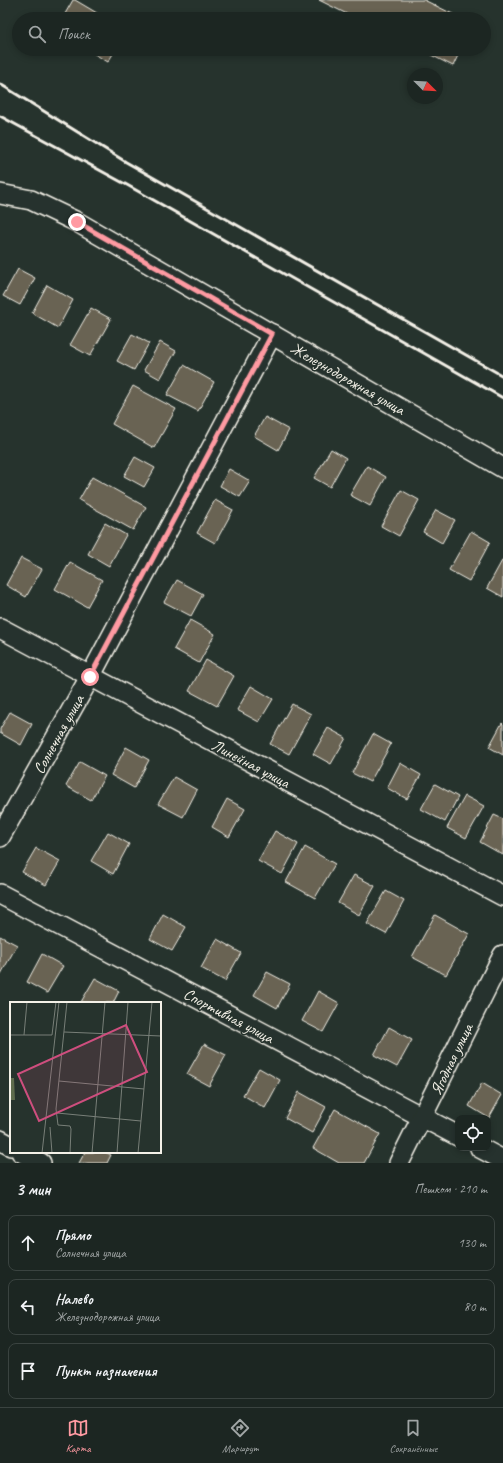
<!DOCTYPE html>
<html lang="ru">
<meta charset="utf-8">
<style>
:root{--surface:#1c2622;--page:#29322f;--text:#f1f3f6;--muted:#a0a5a5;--line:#3a4340;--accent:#ff9aa2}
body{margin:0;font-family:Caveat,sans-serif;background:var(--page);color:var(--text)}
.controls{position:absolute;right:12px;bottom:12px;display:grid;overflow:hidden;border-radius:8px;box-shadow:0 2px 6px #0003}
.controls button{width:36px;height:36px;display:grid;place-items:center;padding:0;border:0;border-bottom:1px solid var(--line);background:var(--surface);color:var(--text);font:20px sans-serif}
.compass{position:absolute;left:407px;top:68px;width:36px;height:36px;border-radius:50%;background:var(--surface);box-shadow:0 2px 6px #0003;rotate:114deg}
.stop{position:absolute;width:12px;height:12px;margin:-9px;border:3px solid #ff9aa2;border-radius:50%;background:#fff}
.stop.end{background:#ff9aa2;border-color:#fff;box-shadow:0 1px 4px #0008}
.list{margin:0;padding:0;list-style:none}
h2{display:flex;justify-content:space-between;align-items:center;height:52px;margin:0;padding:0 16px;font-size:17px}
h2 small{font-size:13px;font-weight:400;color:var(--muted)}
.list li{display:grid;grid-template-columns:26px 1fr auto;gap:12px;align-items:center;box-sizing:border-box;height:56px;margin:0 8px 8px;padding:0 8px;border:1px solid var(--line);border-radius:8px}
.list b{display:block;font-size:15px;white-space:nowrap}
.list p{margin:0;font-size:13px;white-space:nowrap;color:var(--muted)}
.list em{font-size:13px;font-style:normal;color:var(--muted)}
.icon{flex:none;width:22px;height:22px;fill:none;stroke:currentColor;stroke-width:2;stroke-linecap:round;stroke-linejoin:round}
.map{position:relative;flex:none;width:503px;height:1163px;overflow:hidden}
.search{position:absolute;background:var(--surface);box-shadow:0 2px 6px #0003;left:12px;right:12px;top:12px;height:44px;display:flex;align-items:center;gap:10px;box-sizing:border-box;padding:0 14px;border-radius:22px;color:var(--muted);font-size:15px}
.sheet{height:244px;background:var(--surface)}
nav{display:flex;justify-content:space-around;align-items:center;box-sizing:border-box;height:56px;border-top:1px solid var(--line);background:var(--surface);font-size:11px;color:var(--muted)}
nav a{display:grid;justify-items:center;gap:2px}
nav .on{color:var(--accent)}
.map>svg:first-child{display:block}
.building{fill:#696352;stroke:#f4f1e8}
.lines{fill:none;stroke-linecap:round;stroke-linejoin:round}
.minor-casing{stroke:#f4f1e8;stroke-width:22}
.minor{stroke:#26332d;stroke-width:19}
.rail{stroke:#f4f1e8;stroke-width:3}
.route{stroke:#ff9aa2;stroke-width:5}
.labels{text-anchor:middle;stroke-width:3;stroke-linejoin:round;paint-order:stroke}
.street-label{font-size:16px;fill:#f4f1e8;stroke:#26332d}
.inset-road{fill:none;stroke:#787f78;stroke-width:1}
.view{fill:#ce4e7e;fill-opacity:0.15;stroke:#ce4e7e;stroke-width:2}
.inset-edge{fill:none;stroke:#f4f1e8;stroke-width:2}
</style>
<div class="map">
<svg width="503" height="1163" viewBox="0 0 503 1163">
<rect width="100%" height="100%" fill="#26332d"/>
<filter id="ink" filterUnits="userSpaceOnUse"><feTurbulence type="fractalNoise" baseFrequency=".025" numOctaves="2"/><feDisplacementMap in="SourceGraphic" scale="8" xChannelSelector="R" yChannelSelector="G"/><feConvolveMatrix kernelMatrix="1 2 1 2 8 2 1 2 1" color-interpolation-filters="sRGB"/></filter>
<g filter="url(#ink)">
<!-- building -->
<g class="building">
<path d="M73 0H75L107 19H62Z"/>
<path d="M319 0H424L463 19H357Z"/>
<path d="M86 49H116L108 62Z"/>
<path d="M419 49H461L453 66Z"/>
<path d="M18 269 35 278 20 305 3 296Z"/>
<path d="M47 285 73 300 58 328 32 313Z"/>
<path d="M91 308 111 319 90 356 70 345Z"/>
<path d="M132 334 149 343 134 370 117 361Z"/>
<path d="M160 342 176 351 160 379 144 370Z"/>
<path d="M184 365 214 382 198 411 167 395Z"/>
<path d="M133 386 176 409 154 448 112 424Z"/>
<path d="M265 417 289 430 278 450 254 436Z"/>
<path d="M331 449 346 458 330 487 314 478Z"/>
<path d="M135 457 155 468 144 487 124 476Z"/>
<path d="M367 466 386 477 370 506 350 495Z"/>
<path d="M229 469 250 481 240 497 220 486Z"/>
<path d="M92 477 146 507 133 530 79 500Z"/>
<path d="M401 490 419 500 399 536 381 526Z"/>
<path d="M215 500 233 510 215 543 197 533Z"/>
<path d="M436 510 455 520 442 543 423 532Z"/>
<path d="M105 523 126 535 109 566 88 554Z"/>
<path d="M471 531 490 542 469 581 449 570Z"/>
<path d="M21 558 42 569 26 597 6 585Z"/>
<path d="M503 559V597L487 588Z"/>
<path d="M70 562 102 580 87 607 55 589Z"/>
<path d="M177 580 203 594 191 616 164 602Z"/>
<path d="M190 620 215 634 199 663 174 649Z"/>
<path d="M206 660 234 676 217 706 189 691Z"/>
<path d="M251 686 273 699 259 722 237 710Z"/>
<path d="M292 704 311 714 289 754 270 744Z"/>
<path d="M10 712 32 724 21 745 0 733V729Z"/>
<path d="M502 723 503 724V755L489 747Z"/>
<path d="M328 728 346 738 331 764 313 754Z"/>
<path d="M373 734 391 744 370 782 352 773Z"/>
<path d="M126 747 149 760 134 788 111 775Z"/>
<path d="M80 762 105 776 91 800 66 786Z"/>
<path d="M400 763 421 775 407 799 387 788Z"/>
<path d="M174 777 197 790 183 817 158 804Z"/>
<path d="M435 784 458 797 445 822 421 809Z"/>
<path d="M465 796 484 806 466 838 447 828Z"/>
<path d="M227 799 245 809 229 837 212 827Z"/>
<path d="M494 815 503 819V855L480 842Z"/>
<path d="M275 831 298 844 282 874 258 861Z"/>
<path d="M108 832 129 844 113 874 91 861Z"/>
<path d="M305 847 335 864 315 898 286 882Z"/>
<path d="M36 848 60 861 46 885 22 872Z"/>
<path d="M354 875 375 886 359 915 338 903Z"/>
<path d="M386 891 404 901 386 934 367 924Z"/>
<path d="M163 914 186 927 172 951 150 939Z"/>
<path d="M435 915 469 934 446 975 412 957Z"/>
<path d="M0 936 17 945 1 974 0 973Z"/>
<path d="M217 939 241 953 225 981 201 968Z"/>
<path d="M42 954 63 966 47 993 27 982Z"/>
<path d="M267 972 290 984 277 1008 254 995Z"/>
<path d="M95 978 119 991 113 1003 81 1002Z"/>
<path d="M318 991 339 1003 323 1032 302 1021Z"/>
<path d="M389 1027 412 1040 397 1067 374 1055Z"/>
<path d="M204 1044 226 1055 209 1086 187 1074Z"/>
<path d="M259 1068 280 1080 265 1108 243 1095Z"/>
<path d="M482 1083 502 1095 489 1118 469 1106Z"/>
<path d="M299 1092 326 1107 312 1133 285 1118Z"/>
<path d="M335 1109 380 1134 364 1163H339L313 1148Z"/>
<path d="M85 1152H105L111 1155 107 1163H79Z"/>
</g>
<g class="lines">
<!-- minor casing -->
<g class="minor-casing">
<g id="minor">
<path d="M0 194 31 200 77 222 503 468"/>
<path d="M0 628 503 896"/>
<path d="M0 837 90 677 272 334"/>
<path d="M0 894 458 1136"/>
<path d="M0 1140 11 1146"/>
<path d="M480 1148 503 1160"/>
<path d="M21 1152 41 1163"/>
<path d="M399 1163 503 955"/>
</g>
</g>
<!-- minor -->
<use href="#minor" class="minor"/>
<!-- rail -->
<g class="rail">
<path d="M0 84 126 162 503 376"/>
<path d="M0 116 127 185 503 398"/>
</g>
</g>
</g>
<g class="lines" filter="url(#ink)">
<!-- route -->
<path class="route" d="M77 222 272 334 90 677"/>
</g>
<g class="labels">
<!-- street labels -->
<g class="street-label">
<text transform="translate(348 378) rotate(30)" y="6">Железнодорожная улица</text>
<text transform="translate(58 734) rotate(-61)" y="6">Солнечная улица</text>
<text transform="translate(251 763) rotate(28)" y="6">Линейная улица</text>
<text transform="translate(229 1015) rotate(28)" y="6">Спортивная улица</text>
<text transform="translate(451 1059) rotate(-64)" y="6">Ягодная улица</text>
</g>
</g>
<!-- overview -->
<g transform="translate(10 1002)">
<rect width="151" height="151" fill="#26332d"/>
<path d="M0 76H4L5 98H0Z" fill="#5d6b4c"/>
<path class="inset-road" d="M57 0 46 107 48 123 60 124 61 127 60 151M54 30 151 34M0 33H42L46 0M14 33 17 0M49 79 134 87M47 111 131 119M40 125 42 151M32 151 49 0M82 151 95 0M107 151 118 0M128 151 142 0"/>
<path class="view" d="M116 23 137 70 29 119 8 72Z"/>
<rect width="151" height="151" class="inset-edge"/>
</g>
</svg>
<div class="controls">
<button><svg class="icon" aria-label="locate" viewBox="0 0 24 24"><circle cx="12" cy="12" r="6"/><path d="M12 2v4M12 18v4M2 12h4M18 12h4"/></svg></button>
</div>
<svg class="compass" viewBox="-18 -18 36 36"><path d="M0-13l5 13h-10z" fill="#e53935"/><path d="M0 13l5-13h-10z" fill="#a0a5a5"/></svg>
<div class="stop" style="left:90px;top:677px"></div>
<div class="stop end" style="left:77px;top:222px"></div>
<div class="search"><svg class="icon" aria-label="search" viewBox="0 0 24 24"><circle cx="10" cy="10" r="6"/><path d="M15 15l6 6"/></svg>Поиск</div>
</div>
<section class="sheet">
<h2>3 мин<small>Пешком · 210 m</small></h2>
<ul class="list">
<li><svg class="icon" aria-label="ahead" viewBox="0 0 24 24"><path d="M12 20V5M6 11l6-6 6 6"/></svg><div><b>Прямо</b><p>Солнечная улица</p></div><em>130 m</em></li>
<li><svg class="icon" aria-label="left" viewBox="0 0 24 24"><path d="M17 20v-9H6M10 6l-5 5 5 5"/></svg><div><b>Налево</b><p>Железнодорожная улица</p></div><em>80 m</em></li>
<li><svg class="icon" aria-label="arrive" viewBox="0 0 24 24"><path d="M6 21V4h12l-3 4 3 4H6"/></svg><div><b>Пункт назначения</b></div></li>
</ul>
</section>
<nav>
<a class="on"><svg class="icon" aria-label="map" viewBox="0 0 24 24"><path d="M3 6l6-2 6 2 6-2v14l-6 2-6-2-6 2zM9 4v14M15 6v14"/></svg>Карта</a>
<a><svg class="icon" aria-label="directions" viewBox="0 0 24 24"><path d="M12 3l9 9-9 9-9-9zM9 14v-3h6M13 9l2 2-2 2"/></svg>Маршрут</a>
<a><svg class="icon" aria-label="saved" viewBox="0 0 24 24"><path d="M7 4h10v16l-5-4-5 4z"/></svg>Сохранённые</a>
</nav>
